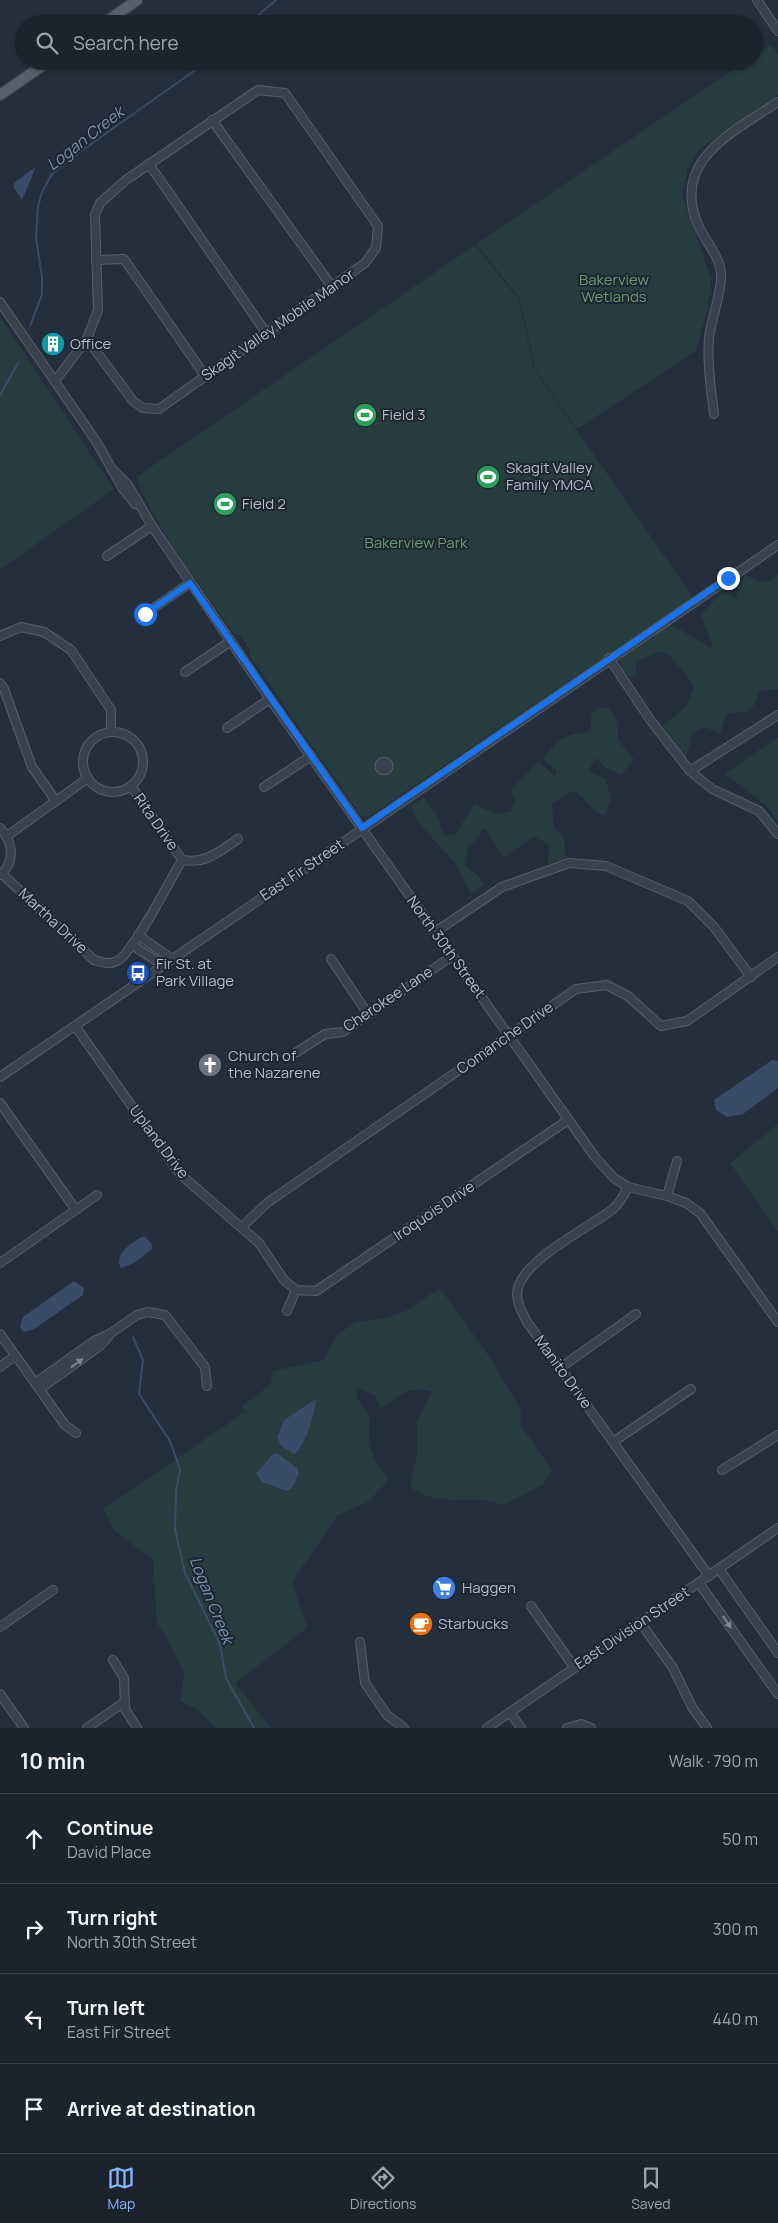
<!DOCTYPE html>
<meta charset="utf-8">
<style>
:root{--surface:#1b232e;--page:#282f3a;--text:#f1f3f6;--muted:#a0a4aa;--line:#39404a;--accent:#8ab4f8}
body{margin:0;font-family:Manrope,sans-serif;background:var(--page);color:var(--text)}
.stop{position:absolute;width:15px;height:15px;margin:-11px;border:4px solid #1a73e8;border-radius:50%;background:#fff}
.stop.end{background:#1a73e8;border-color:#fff;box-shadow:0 1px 5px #0008}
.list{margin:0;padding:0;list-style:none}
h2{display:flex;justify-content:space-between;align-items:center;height:65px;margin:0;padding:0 20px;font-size:21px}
h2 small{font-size:16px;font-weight:400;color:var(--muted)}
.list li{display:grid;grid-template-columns:32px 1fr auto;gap:15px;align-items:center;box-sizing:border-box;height:90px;padding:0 20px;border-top:1px solid var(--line)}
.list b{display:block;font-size:19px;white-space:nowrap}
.list p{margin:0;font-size:16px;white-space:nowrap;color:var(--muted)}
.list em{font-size:16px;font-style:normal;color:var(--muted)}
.icon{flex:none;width:28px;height:28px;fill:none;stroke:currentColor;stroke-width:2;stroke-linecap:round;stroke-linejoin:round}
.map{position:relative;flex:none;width:778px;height:1728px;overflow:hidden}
.search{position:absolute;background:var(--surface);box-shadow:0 1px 4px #0004;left:15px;right:15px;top:15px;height:55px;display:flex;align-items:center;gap:12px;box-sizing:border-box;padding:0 18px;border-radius:28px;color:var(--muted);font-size:19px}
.sheet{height:425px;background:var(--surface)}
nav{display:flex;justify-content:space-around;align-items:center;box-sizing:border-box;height:70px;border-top:1px solid var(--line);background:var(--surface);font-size:14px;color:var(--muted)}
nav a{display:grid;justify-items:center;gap:2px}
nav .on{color:var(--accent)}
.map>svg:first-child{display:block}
.green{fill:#263c3f}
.water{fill:#394c67}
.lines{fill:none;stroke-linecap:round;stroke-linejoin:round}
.stream{stroke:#394c67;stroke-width:2}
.minor-casing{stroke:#565f6c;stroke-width:10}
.major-casing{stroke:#414a57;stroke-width:12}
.minor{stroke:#38414e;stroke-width:8}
.major{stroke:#56606e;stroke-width:10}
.oneway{fill:#7c8592}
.route{stroke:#1a73e8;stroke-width:6}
.labels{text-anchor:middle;stroke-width:4;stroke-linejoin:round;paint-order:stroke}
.park-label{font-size:15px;fill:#6b9a76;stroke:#1d2633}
.street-label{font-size:15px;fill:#b4bcc9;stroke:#1d2633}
.poi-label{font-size:15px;fill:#b4bcc9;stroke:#1d2633;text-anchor:start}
.water-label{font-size:16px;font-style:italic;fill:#7c92b1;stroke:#1d2633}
</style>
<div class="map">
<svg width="778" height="1728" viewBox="0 0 778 1728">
<rect width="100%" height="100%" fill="#242f3e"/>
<!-- green -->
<g class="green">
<path d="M771 44 778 54V95L700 149 688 167 682 196 711 278 708 308 696 351 577 429 535 369 520 299 476 244 746 61H754V56Z"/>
<path d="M475 245 519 300 534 369 693 597 368 817 361 816 249 655 250 650 241 636 233 632C198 582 158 533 136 477Z"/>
<path d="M0 317 114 489 0 570Z"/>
<path d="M745 575 765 583 778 575V689L759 691 754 705 747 712 727 713 720 733 704 727 692 735 686 758 670 739 663 726 686 706 694 688 686 674 667 653 657 652 636 663V676H629L623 671 620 660 671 624 714 650 701 614 723 591 738 599 737 591Z"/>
<path d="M608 707 618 723V740L634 759 621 775 606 768 597 758 592 763 589 771 606 779 611 799 605 816 595 811 577 792H570L552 804 554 827 564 838 566 859 548 864 549 845 534 836 504 858 486 829 481 830V834L468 847 465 865 478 876 484 884 471 894 456 864 416 820 411 805 424 798 437 815 444 836 455 835 474 804 496 814 511 811 515 802 511 790 539 761 555 777 557 771 543 759C559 738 565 734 591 731V715L598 708Z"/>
<path d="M778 737V821L766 805 725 774Z"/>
<path d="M778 1124V1232L730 1163Z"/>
<path d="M440 1288 491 1359 522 1412 520 1425 552 1470 543 1484 505 1505C498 1504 490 1501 482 1500 452 1498 438 1505 410 1487L417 1454V1420L432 1392C408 1384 400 1396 381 1408L375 1396 356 1387 357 1398 370 1416C367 1441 369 1457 387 1475V1482L368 1502 338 1515 292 1582 307 1628 235 1683 271 1728H215L197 1709 180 1701 184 1673 169 1642 157 1623 153 1559 116 1532 103 1509 239 1416 245 1412 242 1406 270 1385 273 1371 323 1360 337 1335 356 1322 385 1318 406 1311Z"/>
</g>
<!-- water -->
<g class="water">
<path d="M34 168 35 169 22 200 14 188V183Z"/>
<path d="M772 1060 778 1061V1088L743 1114 727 1117 716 1110 714 1100Z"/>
<path d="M142 1237H146L152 1245V1249L134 1263 121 1268C113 1256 130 1243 142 1237Z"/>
<path d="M74 1281 84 1288 83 1295 34 1329 24 1332 20 1327 23 1317Z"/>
<path d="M316 1399C316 1411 304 1449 294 1454L281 1446 277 1437 284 1420Z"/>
<path d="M277 1453 297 1468 299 1473 292 1488 287 1491 262 1482 256 1473 273 1454Z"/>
</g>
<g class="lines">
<!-- stream -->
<g class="stream">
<path d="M248 24 276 0"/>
<path d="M30 326 42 294V277L36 238 38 206 42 192 52 174 74 156 208 61"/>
<path d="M0 395 18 363"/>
<path d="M133 1337 143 1360 139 1394 170 1441 180 1469 176 1492 175 1529 185 1573 220 1644 226 1678 254 1728"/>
</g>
<!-- minor casing -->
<g class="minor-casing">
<g id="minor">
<path d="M757 0 778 31"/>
<path d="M212 120 333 288"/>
<path d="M149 164 267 334"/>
<path d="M96 260 124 259 206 377"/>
<path d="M0 302 96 441 123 489 135 504"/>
<path d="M55 381 87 339 98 310 95 215 100 203 126 180 258 90 285 93 378 226 376 248 365 263 159 409 143 408 133 401 87 339"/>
<path d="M714 414C711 389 707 363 709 338 711 320 722 292 721 275 721 258 706 242 699 227 669 161 733 132 778 102"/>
<path d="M111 468 128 485 152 526 270 699 595 1157 614 1178 628 1187 667 1196 686 1203 700 1213 778 1322"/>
<path d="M107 556 152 526"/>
<path d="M145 614 190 583"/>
<path d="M0 636 21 627 44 632 71 650 111 710V731"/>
<path d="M609 658 651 721 690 771 712 789 759 811 778 834"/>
<path d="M185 672 231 641"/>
<path d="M0 683 4 689 32 767 56 801"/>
<path d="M227 728 270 699"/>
<circle cx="113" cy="762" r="30"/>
<circle cx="384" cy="766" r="4.5"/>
<path d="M690 771 778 715"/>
<path d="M264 787 311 756"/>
<path d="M0 828C13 842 16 862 0 875"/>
<path d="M7 836 88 778"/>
<path d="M182 860C207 864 218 852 238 839"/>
<path d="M2 874 94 960C101 962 109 965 117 961 133 954 171 878 182 860L131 786"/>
<path d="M435 932 502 887 569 863 606 866 688 901 714 927 751 977"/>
<path d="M138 935 172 959"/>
<path d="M132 945 163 965"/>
<path d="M331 959 368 1014"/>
<path d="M75 1026 180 1174 259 1243 284 1280 296 1290"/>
<path d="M297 1052 325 1034 343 1032 452 956"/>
<path d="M0 1077 778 545"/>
<path d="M0 1103 76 1210"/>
<path d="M628 1187C624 1195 619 1204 613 1209 589 1228 519 1261 517 1293 517 1304 522 1312 527 1322L709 1576"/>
<path d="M667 1196 677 1161"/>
<path d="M242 1227 267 1203 576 989 607 985 628 996 661 1026 687 1021 778 957"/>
<path d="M0 1263 97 1195"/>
<path d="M296 1290 316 1291 568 1120"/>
<path d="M287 1311 296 1290"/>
<path d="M0 1334 65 1425 76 1433"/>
<path d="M0 1367 15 1356"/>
<path d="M560 1368 636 1314"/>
<path d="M35 1383 94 1341 111 1333 137 1315 148 1312 165 1315 205 1367 207 1386"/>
<path d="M40 1389 100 1346 109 1336"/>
<path d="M613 1442 691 1389"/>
<path d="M722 1470 778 1435"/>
<path d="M719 1569 778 1653"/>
<path d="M699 1583 778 1694"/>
<path d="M531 1606 574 1667"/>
<path d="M640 1622 673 1668 692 1707 707 1728"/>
<path d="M0 1627 53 1590"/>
<path d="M360 1642 365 1683 387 1715 404 1728"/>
<path d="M113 1660 124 1678 125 1709 137 1728"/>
<path d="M0 1694 24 1728"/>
<path d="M510 1712 521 1728"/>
<path d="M87 1728 123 1703"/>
<path d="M487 1728 778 1528"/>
<path d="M567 1728 581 1724 591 1728"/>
</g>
</g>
<!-- major casing -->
<g class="major-casing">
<g id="major">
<path d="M103 24 137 0"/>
<path d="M0 95 49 61"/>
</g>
</g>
<!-- minor -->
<use href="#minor" class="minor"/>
<!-- major -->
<use href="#major" class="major"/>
</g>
<!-- one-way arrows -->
<defs><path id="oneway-solid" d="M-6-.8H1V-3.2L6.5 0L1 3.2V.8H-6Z" transform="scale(1.25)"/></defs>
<g class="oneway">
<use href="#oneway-solid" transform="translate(77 1363) rotate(-36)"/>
<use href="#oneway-solid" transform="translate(727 1622) rotate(55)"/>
</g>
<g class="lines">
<!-- route -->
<path class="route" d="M145 614 190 583 362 828 728 578"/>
</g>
<!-- icons -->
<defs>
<g id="building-disc" transform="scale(1.25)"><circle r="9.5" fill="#0f9aa8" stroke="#1d2633"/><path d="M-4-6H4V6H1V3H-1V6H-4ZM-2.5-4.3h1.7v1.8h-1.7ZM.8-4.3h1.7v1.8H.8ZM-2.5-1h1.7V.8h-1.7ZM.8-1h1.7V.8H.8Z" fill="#fff"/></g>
<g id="stadium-disc" transform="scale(1.25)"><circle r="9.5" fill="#2e9e5b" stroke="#1d2633"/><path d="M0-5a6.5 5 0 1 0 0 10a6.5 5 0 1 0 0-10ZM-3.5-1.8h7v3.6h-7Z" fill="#fff"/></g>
<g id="bus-disc" transform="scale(1.25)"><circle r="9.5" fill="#1a4fb4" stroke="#1d2633"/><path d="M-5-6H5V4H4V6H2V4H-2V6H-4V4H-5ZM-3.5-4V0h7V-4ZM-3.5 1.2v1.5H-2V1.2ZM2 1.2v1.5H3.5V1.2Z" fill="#fff"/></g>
<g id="church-disc" transform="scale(1.25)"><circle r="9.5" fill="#6b7280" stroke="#1d2633"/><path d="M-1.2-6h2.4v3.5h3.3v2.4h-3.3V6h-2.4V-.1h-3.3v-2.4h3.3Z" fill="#fff"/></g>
<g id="supermarket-disc" transform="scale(1.25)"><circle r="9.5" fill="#3f7fe0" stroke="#1d2633"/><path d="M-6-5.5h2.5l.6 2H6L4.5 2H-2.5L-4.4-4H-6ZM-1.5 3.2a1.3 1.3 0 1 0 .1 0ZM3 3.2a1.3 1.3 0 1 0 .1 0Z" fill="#fff"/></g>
<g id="cafe-disc" transform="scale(1.25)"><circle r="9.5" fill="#e8710a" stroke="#1d2633"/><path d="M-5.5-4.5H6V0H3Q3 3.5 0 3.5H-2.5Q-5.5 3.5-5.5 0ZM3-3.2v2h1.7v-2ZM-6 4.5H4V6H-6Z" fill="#fff"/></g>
</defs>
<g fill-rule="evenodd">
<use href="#building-disc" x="53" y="344"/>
<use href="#stadium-disc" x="365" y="415"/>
<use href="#stadium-disc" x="488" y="477"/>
<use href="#stadium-disc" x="225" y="504"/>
<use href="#bus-disc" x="138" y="973"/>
<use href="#church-disc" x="210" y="1065"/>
<use href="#supermarket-disc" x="444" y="1588"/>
<use href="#cafe-disc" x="421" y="1624"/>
</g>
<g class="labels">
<!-- park labels -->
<g class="park-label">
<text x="614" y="285">Bakerview<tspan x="614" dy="17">Wetlands</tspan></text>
<text x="416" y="548">Bakerview Park</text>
</g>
<!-- street labels -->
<g class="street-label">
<text transform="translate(278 325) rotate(-35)" y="5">Skagit Valley Mobile Manor</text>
<text transform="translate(156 822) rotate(55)" y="5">Rita Drive</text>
<text transform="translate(302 870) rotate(-34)" y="5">East Fir Street</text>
<text transform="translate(53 921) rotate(43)" y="5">Martha Drive</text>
<text transform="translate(446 947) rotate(54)" y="5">North 30th Street</text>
<text transform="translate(388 999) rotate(-34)" y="5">Cherokee Lane</text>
<text transform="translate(505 1038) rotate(-35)" y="5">Comanche Drive</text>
<text transform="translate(159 1142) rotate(53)" y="5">Upland Drive</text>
<text transform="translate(434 1211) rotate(-34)" y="5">Iroquois Drive</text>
<text transform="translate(563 1372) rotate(54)" y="5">Manito Drive</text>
<text transform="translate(632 1628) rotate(-34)" y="5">East Division Street</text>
</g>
<!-- poi labels -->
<g class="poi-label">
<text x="70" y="349">Office</text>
<text x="382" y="420">Field 3</text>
<text x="506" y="473">Skagit Valley<tspan x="506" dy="17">Family YMCA</tspan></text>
<text x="242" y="509">Field 2</text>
<text x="156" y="969">Fir St. at<tspan x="156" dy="17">Park Village</tspan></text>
<text x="228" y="1061">Church of<tspan x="228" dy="17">the Nazarene</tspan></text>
<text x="462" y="1593">Haggen</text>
<text x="438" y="1629">Starbucks</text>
</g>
<!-- water labels -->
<g class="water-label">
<text transform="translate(85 138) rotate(-38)" y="6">Logan Creek</text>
<text transform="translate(212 1600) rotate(68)" y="6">Logan Creek</text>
</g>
</g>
</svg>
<div class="stop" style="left:145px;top:614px"></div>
<div class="stop end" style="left:728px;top:578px"></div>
<div class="search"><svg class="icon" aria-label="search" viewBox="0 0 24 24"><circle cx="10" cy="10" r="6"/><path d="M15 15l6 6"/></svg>Search here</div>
</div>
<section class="sheet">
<h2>10 min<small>Walk · 790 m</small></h2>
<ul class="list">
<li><svg class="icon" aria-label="ahead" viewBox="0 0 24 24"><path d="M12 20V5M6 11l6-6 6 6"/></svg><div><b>Continue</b><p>David Place</p></div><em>50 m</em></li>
<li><svg class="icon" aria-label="right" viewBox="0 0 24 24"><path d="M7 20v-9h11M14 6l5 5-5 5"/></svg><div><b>Turn right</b><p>North 30th Street</p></div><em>300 m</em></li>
<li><svg class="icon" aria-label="left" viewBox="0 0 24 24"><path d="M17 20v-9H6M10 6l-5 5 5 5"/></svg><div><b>Turn left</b><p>East Fir Street</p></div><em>440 m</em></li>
<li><svg class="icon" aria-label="arrive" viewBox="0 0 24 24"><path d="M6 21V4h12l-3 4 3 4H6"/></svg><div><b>Arrive at destination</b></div></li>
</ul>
</section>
<nav>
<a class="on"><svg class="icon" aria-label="map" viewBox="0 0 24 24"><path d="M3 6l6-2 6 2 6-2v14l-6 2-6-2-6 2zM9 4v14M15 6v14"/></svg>Map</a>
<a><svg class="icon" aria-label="directions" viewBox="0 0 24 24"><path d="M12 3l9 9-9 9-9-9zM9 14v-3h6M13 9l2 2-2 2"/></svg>Directions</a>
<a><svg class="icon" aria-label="saved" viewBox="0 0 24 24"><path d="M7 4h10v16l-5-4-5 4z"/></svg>Saved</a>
</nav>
